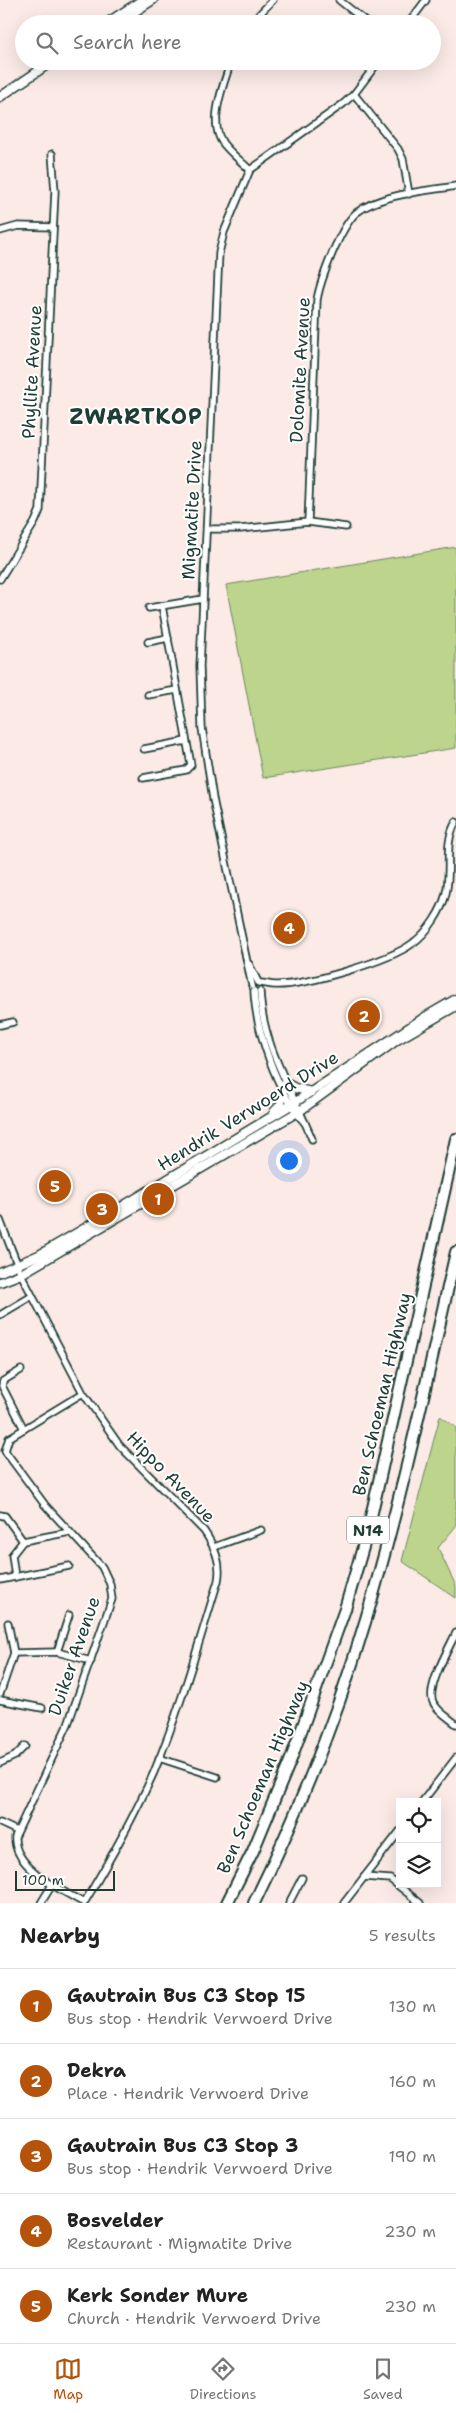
<!DOCTYPE html>
<meta charset="utf-8">
<style>
:root{--surface:#fff;--page:#f2f2f2;--text:#222;--muted:#767676;--line:#e0e0e0;--accent:#b45309}
body{margin:0;font-family:"Shantell Sans",sans-serif;background:var(--page);color:var(--text)}
.controls{position:absolute;right:15px;bottom:15px;display:grid;overflow:hidden;border-radius:0px;box-shadow:0 5px 20px #0002}
.controls button{width:45px;height:45px;display:grid;place-items:center;padding:0;border:0;border-bottom:1px solid var(--line);background:var(--surface);color:var(--text);font:25px sans-serif}
.scale{position:absolute;left:15px;bottom:12px;width:100px;box-sizing:border-box;padding-left:5px;border:2px solid #1f3d34;border-top:0;font-size:14px;line-height:18px;white-space:nowrap;color:#1f3d34;-webkit-text-stroke:4px #fff;paint-order:stroke}
.you{position:absolute;left:288px;top:1160px;width:18px;height:18px;margin:-12px;border:4px solid #fff;border-radius:50%;background:#1a73e8;box-shadow:0 0 0 8px #1a73e833}
.badge{display:grid;place-items:center;width:32px;height:32px;border-radius:50%;background:var(--accent);color:#fff;font-size:16px;font-weight:700}
.pin{position:absolute;translate:-50% -50%;border:2px solid #fff;box-shadow:0 1px 5px #0006}
.list{margin:0;padding:0;list-style:none}
h2{display:flex;justify-content:space-between;align-items:center;height:65px;margin:0;padding:0 20px;font-size:21px}
h2 small{font-size:16px;font-weight:400;color:var(--muted)}
.list li{display:grid;grid-template-columns:32px 1fr auto;gap:15px;align-items:center;box-sizing:border-box;height:75px;padding:0 20px;border-top:1px solid var(--line)}
.list b{display:block;font-size:19px;white-space:nowrap}
.list p{margin:0;font-size:16px;white-space:nowrap;color:var(--muted)}
.list em{font-size:16px;font-style:normal;color:var(--muted)}
.icon{flex:none;width:28px;height:28px;fill:none;stroke:currentColor;stroke-width:2;stroke-linecap:round;stroke-linejoin:round}
.map{position:relative;flex:none;width:456px;height:1903px;overflow:hidden}
.search{position:absolute;background:var(--surface);box-shadow:0 5px 20px #0002;left:15px;right:15px;top:15px;height:55px;display:flex;align-items:center;gap:12px;box-sizing:border-box;padding:0 18px;border-radius:28px;color:var(--muted);font-size:19px}
.sheet{height:440px;background:var(--surface)}
nav{display:flex;justify-content:space-around;align-items:center;box-sizing:border-box;height:70px;border-top:1px solid var(--line);background:var(--surface);font-size:14px;color:var(--muted)}
nav a{display:grid;justify-items:center;gap:2px}
nav .on{color:var(--accent)}
.map>svg:first-child{display:block}
.green{fill:#bcd48b;stroke:#6e8860}
.lines{fill:none;stroke-linecap:round;stroke-linejoin:round}
.street-casing{stroke:#1f3d34;stroke-width:9}
.secondary-casing{stroke:#1f3d34;stroke-width:11}
.highway-casing{stroke:#1f3d34;stroke-width:14}
.street{stroke:#fff;stroke-width:5.5}
.secondary{stroke:#fff;stroke-width:8}
.highway{stroke:#fff;stroke-width:10}
.labels{text-anchor:middle;stroke-width:4;stroke-linejoin:round;paint-order:stroke}
.shield{fill:#fff;stroke:#627771;stroke-width:1}
.shield-label{font-size:16px;font-weight:bold;fill:#1f3d34}
.street-label{font-size:18px;fill:#1f3d34;stroke:#fff}
.district-label{font-size:22px;font-weight:bold;letter-spacing:1px;fill:#1f3d34;stroke:#fff}
</style>
<div class="map">
<svg width="456" height="1903" viewBox="0 0 456 1903">
<rect width="100%" height="100%" fill="#fbeae6"/>
<filter id="ink" filterUnits="userSpaceOnUse"><feTurbulence type="fractalNoise" baseFrequency=".02" numOctaves="2"/><feDisplacementMap in="SourceGraphic" scale="10" xChannelSelector="R" yChannelSelector="G"/><feConvolveMatrix kernelMatrix="1 2 1 2 8 2 1 2 1" color-interpolation-filters="sRGB"/></filter>
<g filter="url(#ink)">
<!-- green -->
<g class="green">
<path d="M456 547V748L263 778 226 585Z"/>
<path d="M440 1416 456 1427V1526L438 1548 456 1586V1598L402 1561Z"/>
</g>
<g class="lines">
<!-- street casing -->
<g class="street-casing">
<g id="street">
<path d="M339 0 369 24"/>
<path d="M250 24 273 0"/>
<path d="M408 24 426 0"/>
<path d="M231 61C224 84 208 120 222 142 229 152 241 161 250 170"/>
<path d="M354 94 398 149 403 159 409 194"/>
<path d="M0 231 18 226 53 227"/>
<path d="M308 522 317 300C320 282 327 266 334 249 340 237 346 222 356 213 379 194 427 191 456 186"/>
<path d="M207 529H240L308 522 346 527"/>
<path d="M0 579 35 522 40 510 55 191 52 154"/>
<path d="M149 608 203 599"/>
<path d="M148 642 168 638"/>
<path d="M148 695 177 690"/>
<path d="M144 749 186 741"/>
<path d="M143 778 186 770 191 765 162 606"/>
<path d="M249 964 258 982"/>
<path d="M260 983C265 983 270 985 275 985 304 986 390 961 413 943 428 932 442 911 446 893 452 869 443 843 456 822"/>
<path d="M252 986 213 799 202 728 200 666 219 253 224 232 250 170 343 104 354 94 379 61"/>
<path d="M254 991C256 1031 277 1093 305 1123"/>
<path d="M260 991C262 1046 292 1090 312 1139"/>
<path d="M0 1025 13 1022"/>
<path d="M0 1220 21 1274 83 1393 120 1446 204 1531C214 1546 222 1562 218 1581 198 1645 180 1710 154 1772 134 1817 110 1860 84 1903 62 1890 13 1868 15 1837L68 1724 112 1599 110 1584 102 1567 45 1505 5 1451 9 1438 83 1393"/>
<path d="M0 1315 32 1296"/>
<path d="M21 1370 3 1381 2 1386 24 1429"/>
<path d="M0 1515 5 1516 23 1541 70 1532"/>
<path d="M214 1547 261 1530"/>
<path d="M15 1577 12 1555 23 1541"/>
<path d="M0 1580 69 1566"/>
<path d="M456 1633C449 1648 426 1688 433 1702 437 1711 449 1718 456 1724"/>
<path d="M57 1652 69 1615"/>
<path d="M14 1653 57 1652 91 1661"/>
<path d="M0 1694 14 1653 8 1623"/>
<path d="M0 1700 42 1708"/>
<path d="M159 1758 217 1777"/>
<path d="M0 1763 15 1756 25 1746"/>
<path d="M422 1802 456 1758"/>
<path d="M0 1823 17 1831"/>
<path d="M364 1877 390 1879 420 1903"/>
<path d="M41 1903 52 1885"/>
<path d="M289 1903 302 1878"/>
<path d="M344 1903 400 1831"/>
</g>
</g>
<!-- secondary casing -->
<g class="secondary-casing">
<g id="secondary">
<path d="M105 24 142 0"/>
<path d="M116 24 153 0"/>
<path d="M0 97 53 61"/>
<path d="M286 1083 295 1088 311 1092"/>
<path d="M274 1112 281 1104 283 1089"/>
<path d="M0 1272 39 1255 133 1200 291 1105 425 1017 456 999"/>
<path d="M0 1282 21 1274 301 1110 397 1040 456 1006"/>
</g>
</g>
<!-- highway casing -->
<g class="highway-casing">
<g id="highway">
<path d="M227 1903 253 1851 291 1759 345 1609 368 1530 456 1139"/>
<path d="M254 1903C299 1811 337 1717 366 1619 402 1498 428 1374 456 1252"/>
</g>
</g>
<!-- street -->
<use href="#street" class="street"/>
<!-- secondary -->
<use href="#secondary" class="secondary"/>
<!-- highway -->
<use href="#highway" class="highway"/>
</g>
</g>
<g class="labels">
<!-- shield labels -->
<rect class="shield" x="347" y="1516.5" width="42" height="27" rx="4"/>
<g class="shield-label">
<text x="368" y="1536">N14</text>
</g>
<!-- street labels -->
<g class="street-label">
<text transform="translate(300 370) rotate(-87)" y="6">Dolomite Avenue</text>
<text transform="translate(32 372) rotate(-87)" y="6">Phyllite Avenue</text>
<text transform="translate(192 510) rotate(-87)" y="6">Migmatite Drive</text>
<text transform="translate(248 1111) rotate(-32)" y="6">Hendrik Verwoerd Drive</text>
<text transform="translate(382 1394) rotate(-77)" y="6">Ben Schoeman Highway</text>
<text transform="translate(171 1477) rotate(46)" y="6">Hippo Avenue</text>
<text transform="translate(74 1656) rotate(-71)" y="6">Duiker Avenue</text>
<text transform="translate(263 1777) rotate(-67)" y="6">Ben Schoeman Highway</text>
</g>
<!-- district labels -->
<g class="district-label">
<text x="136" y="424">ZWARTKOP</text>
</g>
</g>
</svg>
<div class="controls">
<button><svg class="icon" aria-label="locate" viewBox="0 0 24 24"><circle cx="12" cy="12" r="6"/><path d="M12 2v4M12 18v4M2 12h4M18 12h4"/></svg></button>
<button><svg class="icon" aria-label="layers" viewBox="0 0 24 24"><path d="M12 4l9 5-9 5-9-5zM3 14l9 5 9-5"/></svg></button>
</div>
<div class="scale">100 m</div>
<div class="you"></div>
<div class="pin badge" style="left:158px;top:1199px">1</div>
<div class="pin badge" style="left:364px;top:1016px">2</div>
<div class="pin badge" style="left:102px;top:1209px">3</div>
<div class="pin badge" style="left:289px;top:928px">4</div>
<div class="pin badge" style="left:55px;top:1186px">5</div>
<div class="search"><svg class="icon" aria-label="search" viewBox="0 0 24 24"><circle cx="10" cy="10" r="6"/><path d="M15 15l6 6"/></svg>Search here</div>
</div>
<section class="sheet">
<h2>Nearby<small>5 results</small></h2>
<ul class="list">
<li><span class="badge">1</span><div><b>Gautrain Bus C3 Stop 15</b><p>Bus stop · Hendrik Verwoerd Drive</p></div><em>130 m</em></li>
<li><span class="badge">2</span><div><b>Dekra</b><p>Place · Hendrik Verwoerd Drive</p></div><em>160 m</em></li>
<li><span class="badge">3</span><div><b>Gautrain Bus C3 Stop 3</b><p>Bus stop · Hendrik Verwoerd Drive</p></div><em>190 m</em></li>
<li><span class="badge">4</span><div><b>Bosvelder</b><p>Restaurant · Migmatite Drive</p></div><em>230 m</em></li>
<li><span class="badge">5</span><div><b>Kerk Sonder Mure</b><p>Church · Hendrik Verwoerd Drive</p></div><em>230 m</em></li>
</ul>
</section>
<nav>
<a class="on"><svg class="icon" aria-label="map" viewBox="0 0 24 24"><path d="M3 6l6-2 6 2 6-2v14l-6 2-6-2-6 2zM9 4v14M15 6v14"/></svg>Map</a>
<a><svg class="icon" aria-label="directions" viewBox="0 0 24 24"><path d="M12 3l9 9-9 9-9-9zM9 14v-3h6M13 9l2 2-2 2"/></svg>Directions</a>
<a><svg class="icon" aria-label="saved" viewBox="0 0 24 24"><path d="M7 4h10v16l-5-4-5 4z"/></svg>Saved</a>
</nav>
